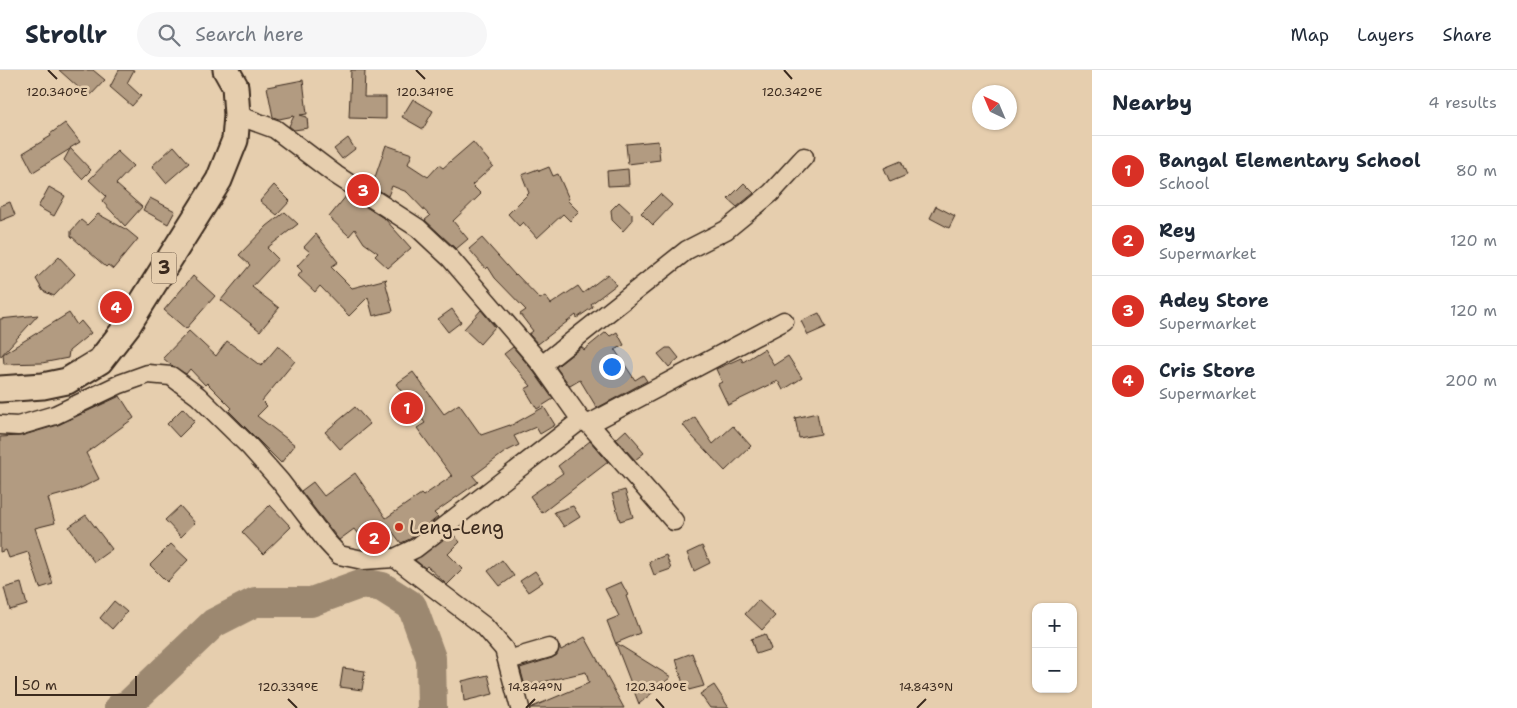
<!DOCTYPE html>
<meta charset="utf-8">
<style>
:root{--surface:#fff;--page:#f6f6f7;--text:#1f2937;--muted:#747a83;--line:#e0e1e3;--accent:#d93025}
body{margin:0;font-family:"Shantell Sans",sans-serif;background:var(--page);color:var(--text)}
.controls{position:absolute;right:15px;bottom:15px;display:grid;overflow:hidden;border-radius:10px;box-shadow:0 1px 4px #0004}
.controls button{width:45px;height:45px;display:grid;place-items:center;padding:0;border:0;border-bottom:1px solid var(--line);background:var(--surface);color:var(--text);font:25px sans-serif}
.compass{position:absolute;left:972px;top:15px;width:45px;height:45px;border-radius:50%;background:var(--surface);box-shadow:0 1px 4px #0004;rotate:316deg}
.scale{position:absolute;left:15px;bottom:12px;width:122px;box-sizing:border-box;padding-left:5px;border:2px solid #3b2a1e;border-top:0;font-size:14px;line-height:18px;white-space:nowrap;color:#3b2a1e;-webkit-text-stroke:4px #e6ceae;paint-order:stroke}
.you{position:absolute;left:611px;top:296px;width:18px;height:18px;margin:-12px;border:4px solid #fff;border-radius:50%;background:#1a73e8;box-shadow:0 0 0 8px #1a73e833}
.badge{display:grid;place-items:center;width:32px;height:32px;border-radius:50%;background:var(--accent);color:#fff;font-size:16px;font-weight:700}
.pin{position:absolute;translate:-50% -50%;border:2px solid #fff;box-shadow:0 1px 5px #0006}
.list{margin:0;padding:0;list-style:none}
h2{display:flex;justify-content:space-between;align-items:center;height:65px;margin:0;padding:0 20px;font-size:21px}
h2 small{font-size:16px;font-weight:400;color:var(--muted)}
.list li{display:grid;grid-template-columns:32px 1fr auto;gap:15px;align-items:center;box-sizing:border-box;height:70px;padding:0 20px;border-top:1px solid var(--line)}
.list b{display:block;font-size:19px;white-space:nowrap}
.list p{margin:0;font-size:16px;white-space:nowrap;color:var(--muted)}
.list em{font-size:16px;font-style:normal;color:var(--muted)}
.icon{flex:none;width:28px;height:28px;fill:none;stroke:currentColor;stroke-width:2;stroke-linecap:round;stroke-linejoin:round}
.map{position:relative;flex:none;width:1092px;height:638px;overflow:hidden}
header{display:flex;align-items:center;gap:30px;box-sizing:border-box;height:70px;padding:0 25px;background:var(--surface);border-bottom:1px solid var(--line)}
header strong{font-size:24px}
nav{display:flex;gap:28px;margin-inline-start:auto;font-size:18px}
.search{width:350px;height:45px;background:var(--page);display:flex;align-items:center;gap:12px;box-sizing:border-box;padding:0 18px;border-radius:28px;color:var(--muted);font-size:19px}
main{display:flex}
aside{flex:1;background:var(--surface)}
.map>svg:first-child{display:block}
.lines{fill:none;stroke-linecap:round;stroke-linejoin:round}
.river{stroke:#9c8870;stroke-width:30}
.building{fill:#b29b81;stroke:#3b2a1e}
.minor-casing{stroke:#3b2a1e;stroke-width:21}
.highway-casing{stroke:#3b2a1e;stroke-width:29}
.minor{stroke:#e6ceae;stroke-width:18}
.highway{stroke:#e6ceae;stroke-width:25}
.ticks{fill:none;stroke:#3b2a1e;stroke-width:2}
.poi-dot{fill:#c8321e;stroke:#e6ceae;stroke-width:2}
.labels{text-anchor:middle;stroke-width:5;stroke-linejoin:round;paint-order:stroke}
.shield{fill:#e6ceae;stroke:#6e5b49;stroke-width:1}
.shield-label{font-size:18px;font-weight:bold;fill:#3b2a1e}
.poi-label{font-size:19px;fill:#3b2a1e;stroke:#e6ceae;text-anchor:start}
.ticks-label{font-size:12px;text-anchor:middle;fill:#3b2a1e;stroke:#e6ceae;stroke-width:5;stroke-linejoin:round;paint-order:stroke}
</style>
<header>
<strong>Strollr</strong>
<div class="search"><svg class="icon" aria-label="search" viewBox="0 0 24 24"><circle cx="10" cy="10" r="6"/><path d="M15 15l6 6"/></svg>Search here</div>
<nav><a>Map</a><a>Layers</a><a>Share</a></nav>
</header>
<main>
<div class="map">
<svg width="1092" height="638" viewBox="0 0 1092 638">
<rect width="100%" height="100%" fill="#e6ceae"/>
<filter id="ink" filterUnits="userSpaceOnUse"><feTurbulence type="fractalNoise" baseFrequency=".02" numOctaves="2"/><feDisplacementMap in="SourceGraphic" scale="10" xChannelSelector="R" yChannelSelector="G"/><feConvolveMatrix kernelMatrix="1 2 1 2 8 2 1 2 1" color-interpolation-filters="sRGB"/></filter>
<g filter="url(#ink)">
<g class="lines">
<!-- river -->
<path class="river" d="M119 638 128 635 214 553 255 532H311L363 513 382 517 412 536 431 588 432 638"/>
</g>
<!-- building -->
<g class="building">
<path d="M59 0H93L105 10 89 27Z"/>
<path d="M119 0H134L127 13 141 26 132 36 110 17Z"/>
<path d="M351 0H365L364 27H386V49L349 48Z"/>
<path d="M303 10 307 44 300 45 307 47 308 58 294 60 289 56 294 46 279 49 273 47 267 17Z"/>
<path d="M413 29 433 41 423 59 402 47Z"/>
<path d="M65 53 80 72 70 78 91 100 82 109 64 90 70 79 33 102 23 83 51 66 50 64Z"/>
<path d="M348 68 355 79 342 89 334 79Z"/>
<path d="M658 71 660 90 628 94 626 74Z"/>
<path d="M473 72 493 96 472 115 481 124 453 151 468 169 456 179 425 150 430 146 407 122 392 116 388 126 372 116 386 75 412 84 408 94 428 107 439 95 443 98Z"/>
<path d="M174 76 189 93 166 113 152 96Z"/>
<path d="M117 81 133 96 116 114 142 137 125 156 102 131 106 126 89 110Z"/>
<path d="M901 91 907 105 890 112 884 98Z"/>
<path d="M549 97 553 106 558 104 569 129 567 130 579 142 570 151 563 144 537 168 523 152 519 156 508 144 529 123 522 105 538 99 539 101Z"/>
<path d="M628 99 629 115 608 116 607 101Z"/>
<path d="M744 113 754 123 737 137 728 129Z"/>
<path d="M274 115 290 131 277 145 260 131Z"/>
<path d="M49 117 65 126 54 146 38 137Z"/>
<path d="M660 124 672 135 653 155 641 143Z"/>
<path d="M347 125 385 149 411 178 388 198 375 186 378 183 364 173 355 159 349 166 329 147Z"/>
<path d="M150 128 175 141 168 154 143 140Z"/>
<path d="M10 132 15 145 0 151V136Z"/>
<path d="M619 132 632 144V151L623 161 612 150 611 140Z"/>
<path d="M936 136 955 146 949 158 930 148Z"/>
<path d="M285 142 298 154 267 178 278 189 252 217 279 238 260 261 221 230 250 195 239 185 267 156Z"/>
<path d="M98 144 127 160 138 169 113 199 108 195 106 197 71 166V161L81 150 87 155Z"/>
<path d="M316 164 338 192 331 197 352 218 387 209 385 211 393 241 373 246 368 227 349 246 320 216 315 222 298 206 302 201 297 196 310 182 304 177Z"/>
<path d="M482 168 515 205 516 204 540 229 545 226 551 234 578 216 583 223 608 204 616 215 591 234 593 237 577 248 576 245 538 274 529 264 533 261 520 244 526 240 495 208 488 197 486 199 469 179Z"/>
<path d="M59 187 75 204 54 226 43 221 36 209Z"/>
<path d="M193 206 215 226 186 259 164 240Z"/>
<path d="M452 239 461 252 448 262 438 249Z"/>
<path d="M481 240 495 257 480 274 464 259Z"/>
<path d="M69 243 77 255 81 251 91 263 69 281 68 288 42 293 4 294 3 284Z"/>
<path d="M819 243 826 257 808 265 801 251Z"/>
<path d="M38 245 0 287V249Z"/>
<path d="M189 261 216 286 227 271 261 296 278 276 295 291 262 331 267 336 257 346 295 375 281 393 229 341 232 338 207 313 205 315 190 299 186 304 171 295 163 288Z"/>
<path d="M606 262 610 266 617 262 624 275 615 280 635 310 643 305 647 311 597 338 580 310 570 316 556 297 579 279 582 277 584 280Z"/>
<path d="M513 277 534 302 553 329 537 339 525 319 531 316 504 284Z"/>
<path d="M666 278H671L679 288 669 297 658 284Z"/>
<path d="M764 279 774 295 788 286 802 308 783 320 778 311 728 335 718 314 722 312 716 299 741 288 743 292Z"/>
<path d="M413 302 444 344 459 334 481 365 510 355V356L544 337 555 355 540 364 536 357 514 366 519 375 505 382 473 406 478 412 434 443 438 447 410 469 401 473 391 460 372 473 362 460 357 463 354 459 339 470 301 421 313 412 324 426 355 403 386 448 421 424 423 426 452 406 417 358 425 353 396 314Z"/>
<path d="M120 326 134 348 86 383 99 409 77 420 48 428 55 453 35 458 53 514 40 518 28 482 9 488 6 480 0 482V367L21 366 58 355Z"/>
<path d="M355 337 370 354 340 379 325 362Z"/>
<path d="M183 338 195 351 179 367 167 354Z"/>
<path d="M817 343 821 364 799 368 795 348Z"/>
<path d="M695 347 713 374 733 356 751 376 725 401 691 365 683 355Z"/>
<path d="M626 360 639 375 638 376 644 383 635 390 616 369Z"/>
<path d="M590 371 608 392 542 443 530 426 563 403 558 396Z"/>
<path d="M625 420 633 447 620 451 612 424Z"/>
<path d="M270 435 291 457 263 484 242 462Z"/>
<path d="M180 436 195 453 181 467 165 450Z"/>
<path d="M573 436 580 447 564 457 554 442Z"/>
<path d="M86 445 112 479 94 492 69 457Z"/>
<path d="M452 463 460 472 448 484 463 499 447 515 427 496 425 498 415 490Z"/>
<path d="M171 474 188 490 167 512 150 495Z"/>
<path d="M702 476 710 493 694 501 687 483Z"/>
<path d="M666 485 671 499 654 505 649 492Z"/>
<path d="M502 490 514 506 500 516 488 501Z"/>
<path d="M535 501 543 512 528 522 520 511Z"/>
<path d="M621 512 628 525 626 526 640 563 616 573 671 607 639 634 607 551 619 546 605 519Z"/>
<path d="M21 513 27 535 10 540 4 518Z"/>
<path d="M758 530 775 546 762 560 745 544Z"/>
<path d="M114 531 127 542 112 559 100 548Z"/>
<path d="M765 564 771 579 756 584 751 569Z"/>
<path d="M585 567 624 638H530L589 613 586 602 525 616 520 598 552 588 557 585 559 576 561 580Z"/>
<path d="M692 583 704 616 685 621 676 589Z"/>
<path d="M343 598 365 601 362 620 340 617Z"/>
<path d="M488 605 493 624 464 631 462 611Z"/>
<path d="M714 615 729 638H710L700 624Z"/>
</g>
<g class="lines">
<!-- minor casing -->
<g class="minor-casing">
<g id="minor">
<path d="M237 45 275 59 336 105 418 158 450 188 542 295 581 350 589 354 674 451"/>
<path d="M542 295 687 180 726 160 771 123 804 87"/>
<path d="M589 354 784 251"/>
<path d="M0 355 18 356 55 345 120 314 148 304 171 306 198 326 250 377 280 411 326 471 339 485 363 490 395 488 416 478 581 350"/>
<path d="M395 488 484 556 504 579 520 638"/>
<path d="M508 590 549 578"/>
</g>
</g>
<!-- highway casing -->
<g class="highway-casing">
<path id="highway" d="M0 319 43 316 67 311 100 291 128 255 219 110 235 70 237 45 235 16 226 0"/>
</g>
<!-- minor -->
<use href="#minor" class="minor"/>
<!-- highway -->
<use href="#highway" class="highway"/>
</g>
</g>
<!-- ticks -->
<path class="ticks" d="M48 0 57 9M416 0 425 9M784 0 792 9M288 629 297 638M656 629 664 638M526 638 535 629M917 638 926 629"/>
<!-- markers -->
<circle class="poi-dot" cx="399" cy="457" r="5"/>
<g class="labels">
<!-- shield labels -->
<rect class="shield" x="151.5" y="182.5" width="25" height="31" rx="4"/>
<g class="shield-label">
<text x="164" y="204">3</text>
</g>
<!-- poi labels -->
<g class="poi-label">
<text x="409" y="464">Leng-Leng</text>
</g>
</g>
<g class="ticks-label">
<text x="57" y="26">120.340°E</text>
<text x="425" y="26">120.341°E</text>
<text x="792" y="26">120.342°E</text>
<text x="288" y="621">120.339°E</text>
<text x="656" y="621">120.340°E</text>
<text x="535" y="621">14.844°N</text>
<text x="926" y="621">14.843°N</text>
</g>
</svg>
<div class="controls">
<button>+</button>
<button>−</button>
</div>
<svg class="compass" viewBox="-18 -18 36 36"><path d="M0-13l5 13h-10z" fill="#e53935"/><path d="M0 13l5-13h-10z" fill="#747a83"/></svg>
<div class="scale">50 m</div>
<div class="you"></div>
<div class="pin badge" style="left:407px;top:338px">1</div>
<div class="pin badge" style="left:374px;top:468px">2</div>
<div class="pin badge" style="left:363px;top:120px">3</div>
<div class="pin badge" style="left:116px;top:237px">4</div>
</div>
<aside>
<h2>Nearby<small>4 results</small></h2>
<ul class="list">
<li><span class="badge">1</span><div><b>Bangal Elementary School</b><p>School</p></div><em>80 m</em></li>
<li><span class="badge">2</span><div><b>Rey</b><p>Supermarket</p></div><em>120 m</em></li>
<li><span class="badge">3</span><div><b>Adey Store</b><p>Supermarket</p></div><em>120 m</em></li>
<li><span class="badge">4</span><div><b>Cris Store</b><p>Supermarket</p></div><em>200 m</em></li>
</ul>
</aside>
</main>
